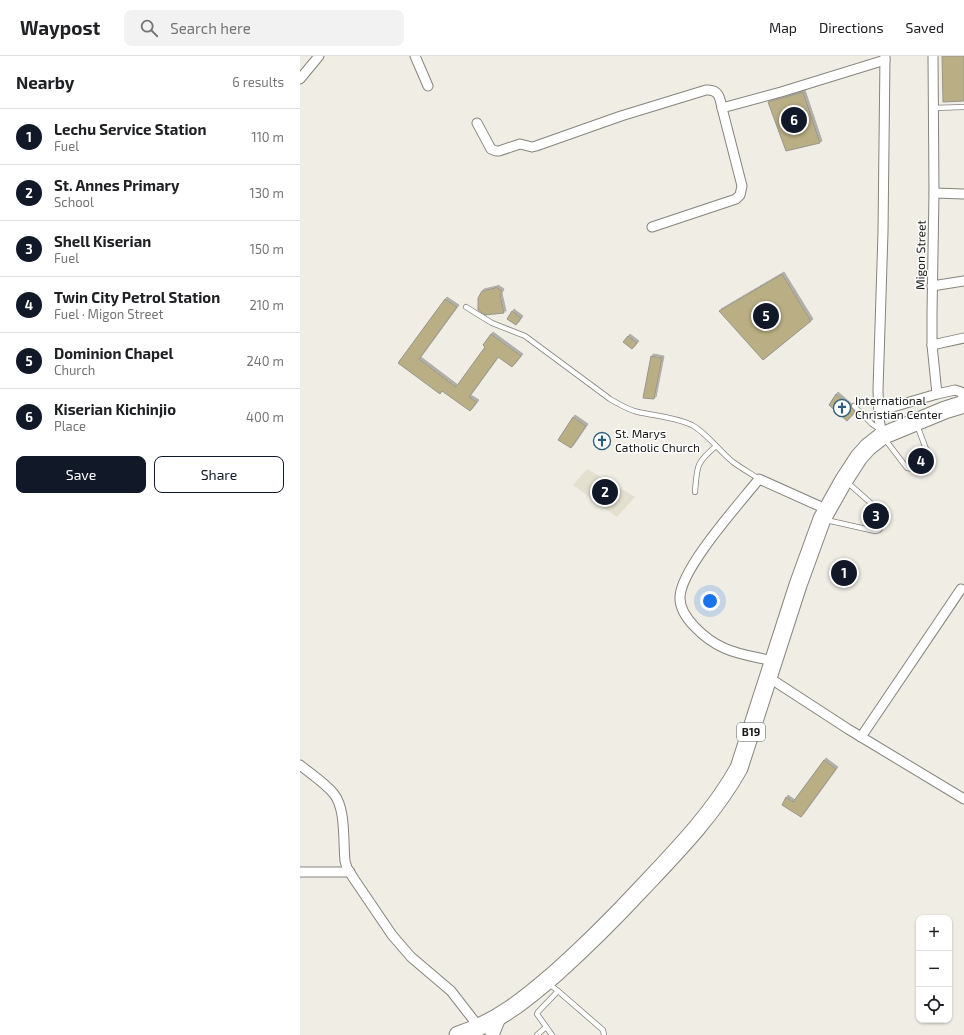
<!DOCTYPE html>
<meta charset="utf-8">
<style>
:root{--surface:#fff;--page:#f2f2f2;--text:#202124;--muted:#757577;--line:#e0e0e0;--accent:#111827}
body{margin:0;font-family:"Exo 2",sans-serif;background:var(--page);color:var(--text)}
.controls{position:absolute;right:12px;bottom:12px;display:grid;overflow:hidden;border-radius:8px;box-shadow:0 1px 3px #0004}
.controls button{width:36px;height:36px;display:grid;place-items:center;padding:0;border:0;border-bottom:1px solid var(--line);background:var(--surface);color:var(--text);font:20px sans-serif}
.you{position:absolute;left:410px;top:545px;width:14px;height:14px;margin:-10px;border:3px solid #fff;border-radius:50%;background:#1a73e8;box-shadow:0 0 0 6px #1a73e833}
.badge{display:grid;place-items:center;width:26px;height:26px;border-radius:50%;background:var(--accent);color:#fff;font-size:13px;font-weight:700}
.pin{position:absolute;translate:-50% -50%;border:2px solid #fff;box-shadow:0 1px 4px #0006}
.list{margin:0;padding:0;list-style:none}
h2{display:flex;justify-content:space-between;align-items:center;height:52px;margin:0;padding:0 16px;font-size:17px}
h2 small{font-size:13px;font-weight:400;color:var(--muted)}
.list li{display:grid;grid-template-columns:26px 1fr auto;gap:12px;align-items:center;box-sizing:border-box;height:56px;padding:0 16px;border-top:1px solid var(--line)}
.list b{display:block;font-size:15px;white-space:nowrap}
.list p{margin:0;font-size:13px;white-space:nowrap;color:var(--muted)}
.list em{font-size:13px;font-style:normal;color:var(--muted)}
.actions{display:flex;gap:8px;padding:12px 16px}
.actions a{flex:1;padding:9px 0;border:1px solid var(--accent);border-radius:8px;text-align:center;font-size:14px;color:var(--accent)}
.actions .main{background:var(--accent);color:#fff}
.icon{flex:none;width:22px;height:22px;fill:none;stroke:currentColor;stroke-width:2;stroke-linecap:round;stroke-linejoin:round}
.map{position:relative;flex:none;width:664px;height:979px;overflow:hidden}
header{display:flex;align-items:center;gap:24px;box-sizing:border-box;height:56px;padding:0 20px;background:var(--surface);border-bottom:1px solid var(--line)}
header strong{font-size:19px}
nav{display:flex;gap:22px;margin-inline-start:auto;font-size:14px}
.search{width:280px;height:36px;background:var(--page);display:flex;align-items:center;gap:10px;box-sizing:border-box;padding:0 14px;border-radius:8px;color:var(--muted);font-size:15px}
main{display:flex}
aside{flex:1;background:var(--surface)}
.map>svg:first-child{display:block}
.built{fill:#e4e0d0}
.building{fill:#baaf84;stroke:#97958d;filter:url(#shadow)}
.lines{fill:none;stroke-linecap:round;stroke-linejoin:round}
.lane-casing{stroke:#86847c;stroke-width:6}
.street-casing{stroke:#86847c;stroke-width:11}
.secondary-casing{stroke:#86847c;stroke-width:15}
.highway-casing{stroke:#86847c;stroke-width:19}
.lane{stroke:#fff;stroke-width:4.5}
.street{stroke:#fff;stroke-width:9}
.secondary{stroke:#fff;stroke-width:13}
.highway{stroke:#fff;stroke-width:17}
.labels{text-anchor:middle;stroke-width:3;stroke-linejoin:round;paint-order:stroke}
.shield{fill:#fff;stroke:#5d5d5b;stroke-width:1}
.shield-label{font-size:11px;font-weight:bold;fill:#181815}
.street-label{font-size:12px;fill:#181815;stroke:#fff}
.poi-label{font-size:12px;fill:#181815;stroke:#fff;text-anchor:start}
</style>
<header>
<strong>Waypost</strong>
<div class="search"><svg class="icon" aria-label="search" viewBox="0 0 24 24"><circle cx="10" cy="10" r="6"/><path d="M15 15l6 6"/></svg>Search here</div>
<nav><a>Map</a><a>Directions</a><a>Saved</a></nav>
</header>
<main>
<aside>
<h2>Nearby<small>6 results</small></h2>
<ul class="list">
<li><span class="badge">1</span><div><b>Lechu Service Station</b><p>Fuel</p></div><em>110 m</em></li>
<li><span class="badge">2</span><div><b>St. Annes Primary</b><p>School</p></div><em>130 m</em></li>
<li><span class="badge">3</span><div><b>Shell Kiserian</b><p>Fuel</p></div><em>150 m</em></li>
<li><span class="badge">4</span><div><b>Twin City Petrol Station</b><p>Fuel · Migon Street</p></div><em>210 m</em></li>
<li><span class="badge">5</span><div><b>Dominion Chapel</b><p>Church</p></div><em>240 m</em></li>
<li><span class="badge">6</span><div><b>Kiserian Kichinjio</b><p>Place</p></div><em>400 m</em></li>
</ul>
<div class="actions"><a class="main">Save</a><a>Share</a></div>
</aside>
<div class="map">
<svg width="664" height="979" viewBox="0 0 664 979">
<defs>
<filter id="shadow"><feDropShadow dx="2" dy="-2" stdDeviation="0" flood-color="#0004"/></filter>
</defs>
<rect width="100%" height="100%" fill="#efede4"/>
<!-- built -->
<path class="built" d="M287 413 335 441 317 461 273 429Z"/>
<!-- building -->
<g class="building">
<path d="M642 0H664V45L643 46Z"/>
<path d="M503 36 520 87 486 95 468 46Z"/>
<path d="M482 218 511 265 463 304 419 255Z"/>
<path d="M196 231 202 235 200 239 204 257 185 259 178 254V242L182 235 195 232Z"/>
<path d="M145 243 157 251 119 303 156 331 185 291 183 289 191 278 221 300 212 311 198 301 169 341 177 346 170 355 142 335 140 338 98 307Z"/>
<path d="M212 255 221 262 216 269 207 263Z"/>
<path d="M328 280 337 287 332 293 323 286Z"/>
<path d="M351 300 362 302 354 343 343 342Z"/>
<path d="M536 338 550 350 555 356 547 365 529 349Z"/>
<path d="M273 361 286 370 271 392 258 384Z"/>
<path d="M524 704 536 713 501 761 482 749 486 741 493 746Z"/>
</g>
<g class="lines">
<!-- lane casing -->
<g class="lane-casing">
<g id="lane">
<path d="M633 52 664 51"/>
<path d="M166 251 192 267 225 280 310 343C319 348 328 354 338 356 356 360 374 361 392 369 408 378 419 395 433 406 441 412 450 417 459 423"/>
<path d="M554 350 572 368 581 374"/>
<path d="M584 382 607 412 614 413 626 408 629 401 617 369"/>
<path d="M395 436C397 410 396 407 416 390"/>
<path d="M526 464 575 475 579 474C583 468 585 464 582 457L547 426"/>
<path d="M249 928 258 935 238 956 237 958 252 979"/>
<path d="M258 935 303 974 304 979"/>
<path d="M237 979 246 971"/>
</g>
</g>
<!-- street casing -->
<g class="street-casing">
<g id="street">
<path d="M115 0 128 30"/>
<path d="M0 23 19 0"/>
<path d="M177 67 191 93 196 95H199L220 88 232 91 236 90 321 60 406 34C419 33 420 42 422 52"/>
<path d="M634 137 664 138"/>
<path d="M352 171 436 143 440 139 442 130 422 52 481 36 585 4"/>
<path d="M632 230 664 225"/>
<path d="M632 289 664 282"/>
<path d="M637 338 655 334 661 336 664 342"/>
<path d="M579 355 637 338 632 289V257L634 137 633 0"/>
<path d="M582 380 579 363 578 334 583 176 585 0"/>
<path d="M473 605C457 601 439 599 424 592 406 584 379 561 380 541 381 512 440 447 459 423L526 453"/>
<path d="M468 621 548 673 664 743"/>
<path d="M561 681 661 533"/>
<path d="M0 709C11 718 25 727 34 738 46 753 43 786 45 805L47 812 54 823 92 879 111 901 151 935 179 971"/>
<path d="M0 816H50"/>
</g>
</g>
<!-- secondary casing -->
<g class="secondary-casing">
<path id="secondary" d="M192 979 199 962"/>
</g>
<!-- highway casing -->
<g class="highway-casing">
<path id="highway" d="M158 979C197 967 227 942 257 916 287 889 315 861 342 832 377 795 414 757 439 712L498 529 522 463 544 424 559 401 568 391 582 380 645 354 664 348"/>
</g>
<!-- lane -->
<use href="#lane" class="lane"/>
<!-- street -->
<use href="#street" class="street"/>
<!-- secondary -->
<use href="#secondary" class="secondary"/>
<!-- highway -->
<use href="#highway" class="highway"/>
</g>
<!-- icons -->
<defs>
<g id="church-ring" transform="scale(0.9)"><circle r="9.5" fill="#fff" stroke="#2d5f7d" stroke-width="1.5"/><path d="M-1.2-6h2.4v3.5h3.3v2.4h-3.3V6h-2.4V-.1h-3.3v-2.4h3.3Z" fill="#2d5f7d"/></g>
</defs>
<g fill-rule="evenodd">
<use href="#church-ring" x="542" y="352"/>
<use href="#church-ring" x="302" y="385"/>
</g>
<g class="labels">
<!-- shield labels -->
<rect class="shield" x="437" y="667" width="28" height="18" rx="3"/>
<g class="shield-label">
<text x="451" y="680">B19</text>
</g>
<!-- street labels -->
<g class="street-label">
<text transform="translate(621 199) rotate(-89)" y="4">Migon Street</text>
</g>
<!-- poi labels -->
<g class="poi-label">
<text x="555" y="349">International<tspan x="555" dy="14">Christian Center</tspan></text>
<text x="315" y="382">St. Marys<tspan x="315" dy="14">Catholic Church</tspan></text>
</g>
</g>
</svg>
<div class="controls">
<button>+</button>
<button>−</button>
<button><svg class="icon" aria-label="locate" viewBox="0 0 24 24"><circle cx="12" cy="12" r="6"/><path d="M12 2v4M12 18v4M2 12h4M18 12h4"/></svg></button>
</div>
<div class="you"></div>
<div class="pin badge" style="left:544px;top:517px">1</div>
<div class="pin badge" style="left:305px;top:436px">2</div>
<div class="pin badge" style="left:576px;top:460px">3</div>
<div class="pin badge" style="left:621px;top:405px">4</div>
<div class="pin badge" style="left:466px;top:260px">5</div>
<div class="pin badge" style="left:494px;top:64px">6</div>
</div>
</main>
